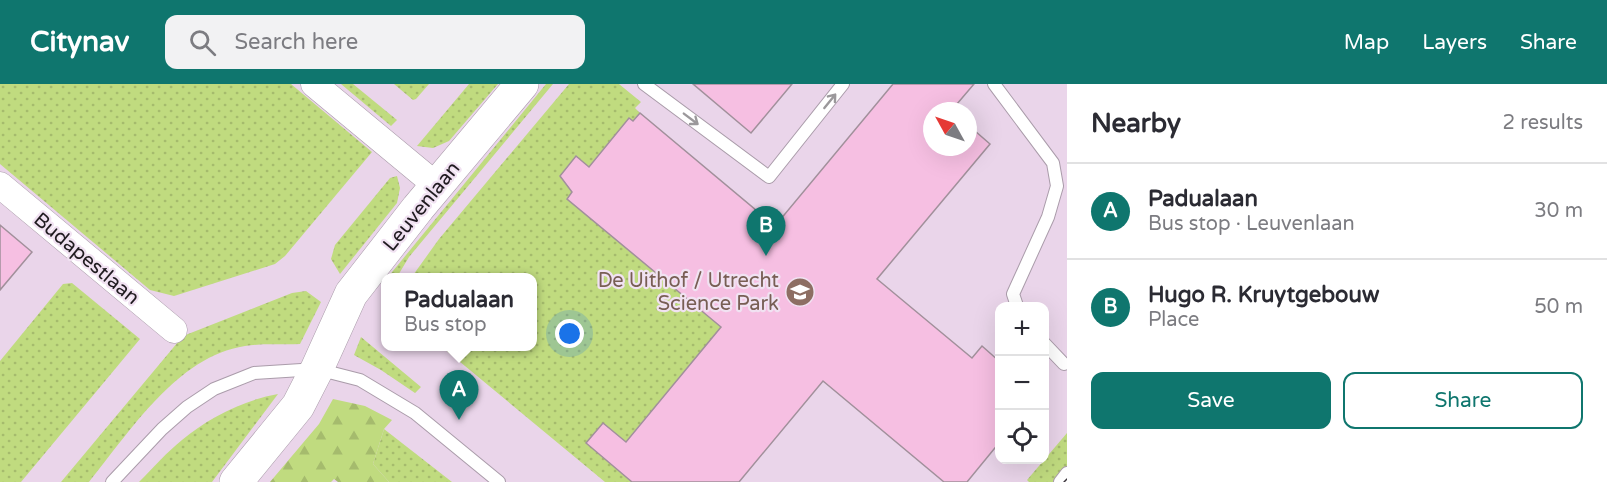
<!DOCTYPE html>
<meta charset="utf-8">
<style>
:root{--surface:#fff;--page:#f2f2f3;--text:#2b2b33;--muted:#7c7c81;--line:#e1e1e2;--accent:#0f766e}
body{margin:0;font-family:"Varela Round",sans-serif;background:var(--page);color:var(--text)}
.controls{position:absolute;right:18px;bottom:18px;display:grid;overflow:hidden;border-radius:12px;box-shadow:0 6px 24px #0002}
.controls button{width:54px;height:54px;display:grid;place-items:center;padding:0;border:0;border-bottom:2px solid var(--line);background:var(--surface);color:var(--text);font:30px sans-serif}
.compass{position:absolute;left:923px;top:18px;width:54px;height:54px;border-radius:50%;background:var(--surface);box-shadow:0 6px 24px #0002;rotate:310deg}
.you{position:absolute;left:570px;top:250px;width:21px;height:21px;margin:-15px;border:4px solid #fff;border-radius:50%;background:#1a73e8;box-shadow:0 0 0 9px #1a73e833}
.badge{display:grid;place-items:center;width:39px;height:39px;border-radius:50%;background:var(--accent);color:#fff;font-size:20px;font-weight:700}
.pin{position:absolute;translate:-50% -50px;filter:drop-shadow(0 2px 3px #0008)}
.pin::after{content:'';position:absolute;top:32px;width:21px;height:18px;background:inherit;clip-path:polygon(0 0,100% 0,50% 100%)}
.popup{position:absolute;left:381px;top:189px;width:156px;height:78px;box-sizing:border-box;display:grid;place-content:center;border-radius:12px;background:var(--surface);filter:drop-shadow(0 2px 4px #0005);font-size:20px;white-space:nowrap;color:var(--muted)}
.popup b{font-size:22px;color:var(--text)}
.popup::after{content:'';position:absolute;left:50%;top:100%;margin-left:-12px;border:12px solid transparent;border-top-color:var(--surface)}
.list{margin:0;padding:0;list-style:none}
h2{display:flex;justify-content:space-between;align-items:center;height:78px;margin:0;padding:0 24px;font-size:26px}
h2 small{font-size:20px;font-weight:400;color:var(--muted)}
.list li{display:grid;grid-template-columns:39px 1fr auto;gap:18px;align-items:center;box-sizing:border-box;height:96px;padding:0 24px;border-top:2px solid var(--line)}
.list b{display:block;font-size:22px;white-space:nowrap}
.list p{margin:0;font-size:20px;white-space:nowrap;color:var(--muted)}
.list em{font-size:20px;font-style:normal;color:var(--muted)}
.actions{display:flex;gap:12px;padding:18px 24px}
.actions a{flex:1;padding:14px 0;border:2px solid var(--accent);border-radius:12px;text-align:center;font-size:21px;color:var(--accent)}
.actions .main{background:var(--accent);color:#fff}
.icon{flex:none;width:33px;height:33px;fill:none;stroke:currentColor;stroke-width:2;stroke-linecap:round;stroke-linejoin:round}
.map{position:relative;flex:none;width:1067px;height:398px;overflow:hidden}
header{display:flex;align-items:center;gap:36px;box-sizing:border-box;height:84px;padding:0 30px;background:var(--accent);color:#fff}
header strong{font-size:28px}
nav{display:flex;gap:33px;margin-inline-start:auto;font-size:21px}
.search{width:420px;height:54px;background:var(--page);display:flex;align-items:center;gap:15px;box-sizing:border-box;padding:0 21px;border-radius:12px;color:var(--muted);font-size:22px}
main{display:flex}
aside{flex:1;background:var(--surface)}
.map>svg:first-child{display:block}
.built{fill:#ead5ea;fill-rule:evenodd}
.grass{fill:url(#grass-dots)}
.forest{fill:url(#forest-firs)}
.building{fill:#f6bfe2;stroke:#a1909b;stroke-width:1.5}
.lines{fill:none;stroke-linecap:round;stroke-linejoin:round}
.lane-casing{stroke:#aa9caa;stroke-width:14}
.street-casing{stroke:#aa9caa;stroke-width:27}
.secondary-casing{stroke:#aa9caa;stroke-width:34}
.lane{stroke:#fff;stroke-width:12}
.street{stroke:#fff;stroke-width:26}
.secondary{stroke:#fff;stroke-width:33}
.tram{stroke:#3b353c;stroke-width:1.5}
.oneway{stroke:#9b989b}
.labels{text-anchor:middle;stroke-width:4.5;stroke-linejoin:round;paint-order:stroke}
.street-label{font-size:20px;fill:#201b20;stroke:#f1e2f2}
.education-label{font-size:20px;fill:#785e54;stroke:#f1e2f2;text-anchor:end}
</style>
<header>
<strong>Citynav</strong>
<div class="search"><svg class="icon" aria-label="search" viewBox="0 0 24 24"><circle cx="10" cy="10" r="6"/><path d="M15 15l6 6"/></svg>Search here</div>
<nav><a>Map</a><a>Layers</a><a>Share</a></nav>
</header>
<main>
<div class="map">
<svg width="1067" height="398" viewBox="0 0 1067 398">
<defs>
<pattern id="grass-dots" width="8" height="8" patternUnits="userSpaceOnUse" patternTransform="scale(1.5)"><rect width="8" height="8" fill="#c0db7f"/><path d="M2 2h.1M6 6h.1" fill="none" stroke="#a5bb6d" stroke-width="1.8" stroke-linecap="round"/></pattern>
<pattern id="forest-firs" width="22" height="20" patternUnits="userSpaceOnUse" patternTransform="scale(1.5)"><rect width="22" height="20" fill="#c0db7f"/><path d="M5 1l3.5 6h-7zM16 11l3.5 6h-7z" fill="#a5bb6d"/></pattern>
</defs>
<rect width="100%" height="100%" fill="#f1e2f2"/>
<!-- built -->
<path class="built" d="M0 0H1067V398H0ZM932 27H968V63H932ZM386 194H532V262H386ZM999 222H1044V376H999Z"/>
<!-- grass -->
<g class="grass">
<path d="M0 0H291L372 68 285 172 275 180 174 212 150 206 0 80Z"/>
<path d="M341 0H353L397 36 391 42Z"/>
<path d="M394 0H429L416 15 413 16Z"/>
<path d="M469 0H498L449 57 433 64 417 62Z"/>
<path d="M546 0H553L409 173 397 193H388Z"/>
<path d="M569 0H619L641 18 635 24 640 29 633 37 629 35 605 63 567 115 707 231 725 239 609 378 632 398H605L442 263 532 262V194H411L439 155Z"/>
<path d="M397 92 400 104 397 119 340 190 331 175 335 161 390 94Z"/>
<path d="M72 199 140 255 21 398H0V277L63 200Z"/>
<path d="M306 207 321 218 300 260C282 261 263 259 245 262 177 272 129 349 89 398H61L183 252 292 209Z"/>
<path d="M361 253 421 303 415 309 381 286 354 271Z"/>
<path d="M278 310 212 398H139C153 384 167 368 182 356 208 334 244 316 278 310Z"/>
<path d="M384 345 452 398H389L373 380Z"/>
<path d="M1067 349V382L1054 398H1029L1027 396Z"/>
</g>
<!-- forest -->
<path class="forest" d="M333 315 365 322 392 336 384 345 373 380 389 398H338L334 395 331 398H270L319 340Z"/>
<!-- building -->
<g class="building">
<path d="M693 0H792L751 49Z"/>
<path d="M893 0H974L951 27H932V63H968V41L990 60 877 195 972 274 982 262 999 277V359L967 398H944L823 297 739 398H632L586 359 603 339 626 358 721 243 567 115 572 108 560 92 576 72 589 83 629 34 633 37 640 29 775 142Z"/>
<path d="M0 141 32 168 0 206Z"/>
</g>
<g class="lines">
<!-- lane casing -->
<g class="lane-casing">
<g id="lane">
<path d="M644 0 769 93 843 0"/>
<path d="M994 0 1053 79 1057 102 1048 133 1013 210 1017 222"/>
<path d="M1044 259 1064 280"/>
<path d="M112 398 162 345 187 323 214 305 254 289 317 285 360 296 415 329 499 398"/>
<path d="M1060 398 1067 389"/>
</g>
</g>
<!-- street casing -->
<g class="street-casing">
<g id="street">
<path d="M314 0 437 102"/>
<path d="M0 101 174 246"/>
</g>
</g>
<!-- secondary casing -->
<g class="secondary-casing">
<path id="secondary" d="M236 398 298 322 317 285 351 210 418 124 522 0"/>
</g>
<!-- lane -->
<use href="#lane" class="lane"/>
<!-- street -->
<use href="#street" class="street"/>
<!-- secondary -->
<use href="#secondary" class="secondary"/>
<!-- tram -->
<path class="tram" d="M1064 398 1067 395"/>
</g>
<!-- one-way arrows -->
<defs><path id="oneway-shaft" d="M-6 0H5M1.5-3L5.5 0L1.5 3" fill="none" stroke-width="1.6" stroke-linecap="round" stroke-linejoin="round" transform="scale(1.5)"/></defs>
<g class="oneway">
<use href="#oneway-shaft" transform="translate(830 17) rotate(-51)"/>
<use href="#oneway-shaft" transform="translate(691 35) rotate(37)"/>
</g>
<!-- icons -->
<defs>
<g id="university-disc" transform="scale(1.5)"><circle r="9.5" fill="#8d6e63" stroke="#f1e2f2"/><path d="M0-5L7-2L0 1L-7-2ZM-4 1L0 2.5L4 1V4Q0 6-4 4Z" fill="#fff"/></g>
</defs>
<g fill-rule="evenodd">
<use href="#university-disc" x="800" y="208"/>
</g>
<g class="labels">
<!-- street labels -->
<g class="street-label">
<text transform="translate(421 122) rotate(-51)" y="7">Leuvenlaan</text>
<text transform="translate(87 174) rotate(40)" y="7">Budapestlaan</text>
</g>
<!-- education labels -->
<g class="education-label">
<text x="779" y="203">De Uithof / Utrecht<tspan x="779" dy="23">Science Park</tspan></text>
</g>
</g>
</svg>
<div class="controls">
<button>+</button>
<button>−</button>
<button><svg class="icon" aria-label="locate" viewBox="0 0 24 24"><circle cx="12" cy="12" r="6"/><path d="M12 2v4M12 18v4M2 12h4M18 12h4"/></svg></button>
</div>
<svg class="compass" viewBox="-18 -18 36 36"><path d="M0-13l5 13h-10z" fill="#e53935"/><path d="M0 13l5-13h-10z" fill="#7c7c81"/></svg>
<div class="you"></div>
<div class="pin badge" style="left:459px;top:336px">A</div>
<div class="popup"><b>Padualaan</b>Bus stop</div>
<div class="pin badge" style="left:766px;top:172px">B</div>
</div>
<aside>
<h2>Nearby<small>2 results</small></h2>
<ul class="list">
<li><span class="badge">A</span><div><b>Padualaan</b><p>Bus stop · Leuvenlaan</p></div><em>30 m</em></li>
<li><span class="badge">B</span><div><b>Hugo R. Kruytgebouw</b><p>Place</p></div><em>50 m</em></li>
</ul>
<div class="actions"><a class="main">Save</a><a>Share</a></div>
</aside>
</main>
